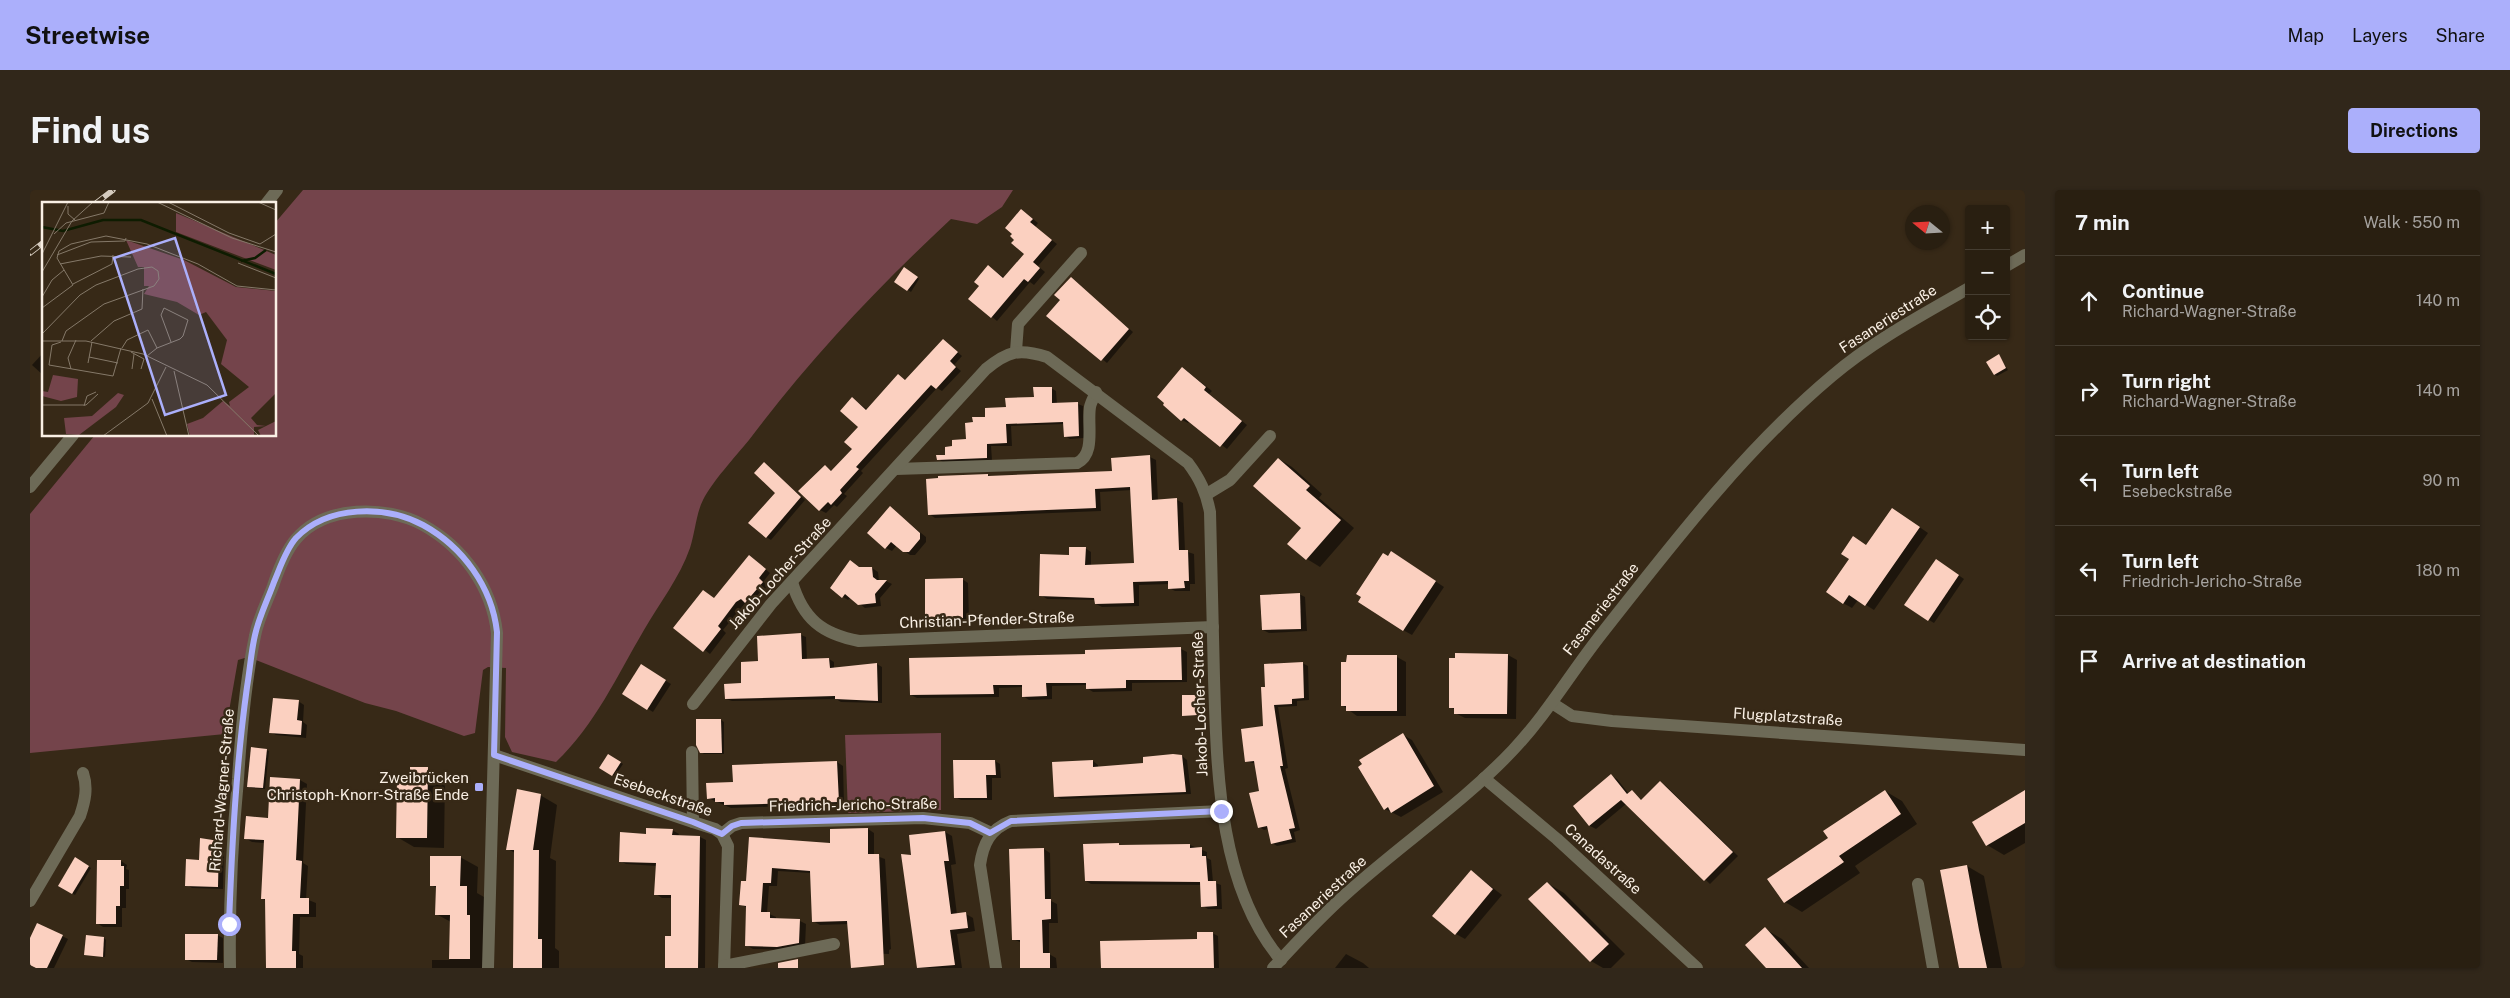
<!DOCTYPE html>
<meta charset="utf-8">
<style>
:root{--surface:#291f11;--page:#31271a;--text:#f1f3f6;--muted:#a5a29f;--line:#453d31;--accent:#abaffb}
body{margin:0;font-family:"Public Sans",sans-serif;background:var(--page);color:var(--text)}
.controls{position:absolute;right:15px;top:15px;display:grid;overflow:hidden;border-radius:5px;box-shadow:0 1px 4px #0004}
.controls button{width:45px;height:45px;display:grid;place-items:center;padding:0;border:0;border-bottom:1px solid var(--line);background:var(--surface);color:var(--text);font:25px sans-serif}
.compass{position:absolute;left:1875px;top:15px;width:45px;height:45px;border-radius:50%;background:var(--surface);box-shadow:0 1px 4px #0004;rotate:288deg}
.stop{position:absolute;width:15px;height:15px;margin:-11px;border:4px solid #abaffb;border-radius:50%;background:#fff}
.stop.end{background:#abaffb;border-color:#fff;box-shadow:0 1px 5px #0008}
.list{margin:0;padding:0;list-style:none}
h2{display:flex;justify-content:space-between;align-items:center;height:65px;margin:0;padding:0 20px;font-size:21px}
h2 small{font-size:16px;font-weight:400;color:var(--muted)}
.list li{display:grid;grid-template-columns:32px 1fr auto;gap:15px;align-items:center;box-sizing:border-box;height:90px;padding:0 20px;border-top:1px solid var(--line)}
.list b{display:block;font-size:19px;white-space:nowrap}
.list p{margin:0;font-size:16px;white-space:nowrap;color:var(--muted)}
.list em{font-size:16px;font-style:normal;color:var(--muted)}
.icon{flex:none;width:28px;height:28px;fill:none;stroke:currentColor;stroke-width:2;stroke-linecap:round;stroke-linejoin:round}
.map{position:relative;flex:none;width:1995px;height:778px;overflow:hidden;border-radius:5px}
header{display:flex;align-items:center;gap:30px;box-sizing:border-box;height:70px;padding:0 25px;background:var(--accent);color:#111}
header strong{font-size:24px}
nav{display:flex;gap:28px;margin-inline-start:auto;font-size:18px}
.intro{display:flex;align-items:center;justify-content:space-between;box-sizing:border-box;height:120px;padding:0 30px}
h1{margin:0;font-size:35px}
.button{padding:12px 22px;border-radius:5px;background:var(--accent);color:#111;font-size:18px;font-weight:700}
main{display:flex;gap:30px;padding:0 30px}
aside{flex:1;background:var(--surface);border-radius:5px;box-shadow:0 1px 4px #0004}
.map>svg:first-child{display:block}
.green{fill:#74444b}
.shadow{fill:#0007}
.building{fill:#fbd0c0}
.lines{fill:none;stroke-linecap:round;stroke-linejoin:round}
.minor{stroke:#6d6a57;stroke-width:12}
.rail-casing{stroke:#d5cbbe;stroke-width:5.5}
.rail{stroke:#372917;stroke-width:4;stroke-dasharray:11;stroke-linecap:butt}
.route{stroke:#abaffb;stroke-width:6}
.poi-dot{fill:#abaffb;stroke:#372917;stroke-width:2}
.labels{text-anchor:middle;stroke-width:5;stroke-linejoin:round;paint-order:stroke}
.street-label{font-size:15px;fill:#faf0e5;stroke:#372917}
.poi-label{font-size:15px;fill:#faf0e5;stroke:#372917;text-anchor:end}
.inset-river{fill:none;stroke:#0e1c01;stroke-width:2.5}
.inset-road{fill:none;stroke:#857969;stroke-width:1}
.view{fill:#abaffb;fill-opacity:0.15;stroke:#abaffb;stroke-width:2.5}
.inset-edge{fill:none;stroke:#faf0e5;stroke-width:2.5}
</style>
<header>
<strong>Streetwise</strong>
<nav><a>Map</a><a>Layers</a><a>Share</a></nav>
</header>
<div class="intro"><h1>Find us</h1><a class="button">Directions</a></div>
<main>
<div class="map">
<svg width="1995" height="778" viewBox="0 0 1995 778">
<rect width="100%" height="100%" fill="#372917"/>
<!-- green -->
<g class="green">
<path d="M273 0H983L972 17 947 34 921 29C847 98 779 170 719 250 705 267 682 292 673 310 666 324 665 343 660 358 650 387 629 414 614 440 587 486 565 535 526 572L482 562 475 547 476 478 458 477 453 480 445 543 434 546 366 521 335 513 218 467 208 470 195 544 0 563V324L65 245H245V33Z"/>
<path d="M911 543V620L818 623 815 545Z"/>
</g>
<!-- shadow -->
<g class="shadow">
<path d="M997 24 1008 33 1005 37 1027 54 1008 76 1015 82 1004 95 1000 92 967 131 940 109 951 96 959 77 975 88 996 64 986 49Z"/>
<path d="M874 79 889 89 881 102 865 91Z"/>
<path d="M1041 89 1103 142 1077 173 1018 125 1031 110Z"/>
<path d="M913 150 932 166 924 175 931 181 912 201 907 198 831 281 833 283 814 304 817 306 807 317 804 315 796 323 790 320 770 301 796 277 802 281 823 259 830 237 823 209 838 220 869 186 876 190Z"/>
<path d="M14 162V186L2 175Z"/>
<path d="M1969 166 1978 180 1967 186 1964 184Z"/>
<path d="M1153 178 1182 201 1179 204 1217 235 1197 259 1160 231 1158 233 1152 230 1134 215Z"/>
<path d="M1021 198 1026 201 1027 214H1048L1053 216 1054 248 1040 249 1035 246 1034 234 981 236 982 256H961L962 270 913 272 908 269 916 266 924 258 937 250 944 234 1005 208Z"/>
<path d="M1120 267 1126 270 1128 311 1147 310 1153 313 1155 361 1164 364 1165 394H1160V401H1145L1139 398V394L1109 395V416L1072 417 1066 414V410L1017 409 1011 405 1040 366 1055 358 1061 362V376L1105 375 1102 300 1070 302 1071 321 905 328 899 324 958 285 961 287 1083 283 1082 269Z"/>
<path d="M1249 269 1262 277 1292 304 1289 308 1324 338 1290 377 1277 369 1259 354 1272 338Z"/>
<path d="M734 273 775 310 741 350 736 347 746 302Z"/>
<path d="M860 318 896 347V352L885 365H880L867 355 862 361 856 358Z"/>
<path d="M1872 325 1898 343 1844 420 1828 410 1822 418 1813 413 1821 369Z"/>
<path d="M1359 367 1370 368 1414 397 1382 445 1373 440Z"/>
<path d="M725 370 740 383 733 392 738 395 722 415 716 412 693 440 696 443 680 464 645 437 674 401 685 409Z"/>
<path d="M1912 374 1934 389 1904 433 1899 430Z"/>
<path d="M842 378 848 382 849 391H856L862 394 850 408 851 416 835 418 821 407 818 410 813 407 830 379Z"/>
<path d="M932 389 938 393 939 431H903L897 428Z"/>
<path d="M1269 404 1275 407 1277 441 1239 443 1233 440Z"/>
<path d="M771 445 776 447 777 470 799 469 804 472V479L847 474 852 477V513L811 512 806 509 702 511 696 509 712 494 729 472Z"/>
<path d="M1151 459 1157 462V492L1102 493V501L1063 502 1057 498V495L1022 496V509L999 510 993 506V497L969 498V507L887 508 881 505 1057 466Z"/>
<path d="M1478 465 1487 470 1486 529 1435 528 1425 523 1426 520 1420 517Z"/>
<path d="M1318 466 1367 467 1376 472V526H1327L1312 515Z"/>
<path d="M1272 473 1278 476 1279 510 1267 511V516L1248 517 1258 578 1255 579 1270 640 1264 642 1266 652 1247 656 1242 653 1239 639 1234 640 1229 637 1231 601 1226 574 1216 571 1234 537 1236 498Z"/>
<path d="M611 476 641 494 623 522 594 504Z"/>
<path d="M1168 506 1170 507 1171 526 1153 525Z"/>
<path d="M268 511 274 515 273 532 277 535 276 548 246 545 241 542Z"/>
<path d="M691 530 694 532V564H674L671 562 668 531Z"/>
<path d="M1373 545 1382 550 1413 602 1371 627 1355 619Z"/>
<path d="M236 560 239 561 235 599 221 598 218 596Z"/>
<path d="M579 566 593 574 585 586 571 578Z"/>
<path d="M1152 566 1157 570 1161 604 1031 609 1025 606 1063 571 1068 575V578L1114 574Z"/>
<path d="M965 571 970 574 971 588H962V610H931L925 607Z"/>
<path d="M807 572 813 576 814 614 701 618 678 608 704 593 703 576Z"/>
<path d="M382 578 398 579 415 588 414 658 384 657 367 647 381 590Z"/>
<path d="M1581 586 1587 589 1599 604 1602 602 1613 611 1630 593 1636 596 1708 666 1680 694 1596 614 1566 639 1560 636 1544 616Z"/>
<path d="M241 588 270 590 277 594 273 673 278 676 276 709 286 713V727H270L269 764 273 766V778H237L236 711 232 708 235 653 222 652 215 648 239 629Z"/>
<path d="M1855 601 1872 611 1887 634 1825 676 1830 683 1772 722 1755 712 1799 649Z"/>
<path d="M1995 601V653L1974 665 1957 655 1943 632Z"/>
<path d="M510 605 527 615 520 668 526 671 525 758 529 761V778H485V663L478 659Z"/>
<path d="M838 639 844 643V665L855 669 861 759 859 760V764L827 763 819 734 790 735 783 731 781 683 748 681 747 696H739L737 723 746 727V730L770 731 776 734 775 756 755 760 723 759 716 755 717 718 711 714 717 693 721 648 801 654Z"/>
<path d="M642 640 649 644 648 646 670 647 676 650 675 778H635L642 747 643 708H632L626 704 627 676 596 674 590 671 617 645Z"/>
<path d="M915 642 922 646 926 674 921 675 927 725 936 724 943 728 945 741 927 744 932 778H888L872 666H883Z"/>
<path d="M189 652 194 655 193 699 162 698 157 695Z"/>
<path d="M1160 655 1177 662V668L1181 670 1183 692 1191 695 1192 719H1178L1173 716 1172 695 1061 694 1056 691Z"/>
<path d="M1014 659 1020 663 1021 711 1027 714 1028 733H1019V764L1026 768 1027 778H992V753L983 749Z"/>
<path d="M430 667 448 677 447 703 454 707 456 778H402V770H420L421 732 406 724 407 698 401 695Z"/>
<path d="M45 669 61 678 45 705 29 695Z"/>
<path d="M91 671 97 675 96 679 99 680V699H96V718H92V737H73L67 733Z"/>
<path d="M1937 676 1954 686 1972 778H1930Z"/>
<path d="M1441 681 1472 705 1435 749 1426 744Z"/>
<path d="M1517 693 1534 703 1595 764 1581 778H1573L1561 771 1500 709Z"/>
<path d="M1735 739 1752 749 1779 778H1737Z"/>
<path d="M1182 743 1188 746 1189 778H1072L1168 750Z"/>
<path d="M187 745 193 748V773L162 772 156 769Z"/>
<path d="M32 746 38 749 24 778H7L0 775V751Z"/>
<path d="M74 748 76 750 75 767 55 764Z"/>
<path d="M1316 764 1333 773 1339 778H1305Z"/>
</g>
<!-- building -->
<g class="building">
<path d="M991 19 1003 29 1000 32 1022 50 1003 72 1010 78 998 92 994 89 961 128 938 109 949 96 944 92 958 75 973 88 994 64 981 53 984 50 980 46 982 44 975 38Z"/>
<path d="M874 77 888 87 877 101 864 92Z"/>
<path d="M1041 87 1099 139 1071 171 1016 126 1030 110 1024 105Z"/>
<path d="M913 149 928 162 920 171 926 177 906 199 901 195 826 277 829 279 810 300 812 303 801 315 798 312 789 321 768 301 795 275 801 281 822 259 814 252 828 237 810 221 822 207 836 220 868 184 875 190Z"/>
<path d="M1969 164 1976 178 1964 185 1956 172Z"/>
<path d="M1152 177 1176 197 1174 200 1212 231 1190 257 1154 228 1151 231 1133 215 1134 213 1127 207Z"/>
<path d="M1003 197H1022V213L1048 212 1049 246 1034 247 1033 232 976 234 977 253 957 254V268L907 270 906 265H915V257L922 256V250L936 249 935 233 943 232 942 227H955V218L976 217 975 208 1004 207Z"/>
<path d="M1120 265 1122 310 1147 308 1149 360H1158L1159 391H1154L1155 398 1138 399V391L1103 392 1104 413 1065 414 1064 408 1009 406 1010 364 1039 365V357H1056L1055 375 1104 373 1100 297 1065 299 1066 318 898 325 896 289 908 288V286L958 284V286L1082 281 1081 268Z"/>
<path d="M1248 268 1280 296 1276 300 1311 330 1276 370 1257 354 1271 338 1223 296Z"/>
<path d="M734 272 771 307 736 348 718 333 745 303 724 283Z"/>
<path d="M860 316 890 343V349L879 362H873L861 352 855 359 837 343Z"/>
<path d="M1862 318 1890 337 1835 416 1819 405 1813 414 1796 402 1819 369 1811 364 1823 346 1836 355Z"/>
<path d="M1361 361 1406 391 1373 441 1328 412 1331 407 1326 404 1353 363 1358 366Z"/>
<path d="M719 365 736 379 729 388 733 392 715 413 711 409 706 412 688 436 691 439 673 462 643 438 673 400 684 408Z"/>
<path d="M1906 369 1929 385 1898 431 1874 415Z"/>
<path d="M820 370 829 377H842L843 387 847 390H857L845 404 846 413 828 415 815 404 812 408 800 398Z"/>
<path d="M933 388V428L895 429V389Z"/>
<path d="M1270 403 1271 439 1232 440 1230 405Z"/>
<path d="M771 443 772 469 799 468 800 478 847 473 848 511 805 509V506L695 509 694 494 711 493V472L728 471 727 446Z"/>
<path d="M1151 457 1152 490H1096V498L1056 499V493H1016L1017 506 992 507V495H963L964 504 880 505 879 468 1055 464V460Z"/>
<path d="M1425 463 1478 464 1477 524H1424V518H1419V468H1425Z"/>
<path d="M1317 465H1367V521H1316V516H1311V472H1316Z"/>
<path d="M1273 472 1274 508 1262 509V514L1244 515 1253 576H1250L1265 638 1259 639 1262 649 1241 654 1237 636 1228 638 1219 603 1229 601 1224 571 1215 572 1211 539 1233 536 1231 497H1235L1234 474Z"/>
<path d="M611 474 636 490 617 520 592 504Z"/>
<path d="M1152 505H1168L1169 525 1152 526Z"/>
<path d="M243 508 269 510 267 530 272 531 271 545 239 543Z"/>
<path d="M666 529H691L692 563H670L666 555Z"/>
<path d="M1373 543 1404 596 1361 623 1358 617 1354 620 1328 577 1332 574 1329 570Z"/>
<path d="M221 557 237 559 233 598 217 597Z"/>
<path d="M578 564 591 572 582 586 569 578Z"/>
<path d="M1143 564 1152 565 1156 602 1024 607 1022 572 1063 570V577L1113 573V567Z"/>
<path d="M923 570H965L966 585H956L957 608H924Z"/>
<path d="M807 571 809 612 694 615V612H685V608L677 609 676 593 703 592 702 575Z"/>
<path d="M380 577H398L397 648H366L367 588H380Z"/>
<path d="M1581 584 1597 604 1602 600 1611 610 1630 591 1703 662 1674 691 1591 610 1559 636 1543 616Z"/>
<path d="M240 587 270 589 266 670 272 671 270 708H279V724H263L262 761H266V778H236L235 709H231L234 650 214 649 216 626 238 628Z"/>
<path d="M487 599 511 604 503 660H509L508 749H512V778H483L484 660H476Z"/>
<path d="M1855 600 1871 624 1809 666 1814 672 1754 713 1737 689 1798 648 1793 641Z"/>
<path d="M1995 600V633L1956 656 1942 632Z"/>
<path d="M616 638 643 639 642 645 670 646 668 778H635V746H641V705H624L626 673 589 672 590 642 616 644Z"/>
<path d="M838 638V664H849L854 775 821 778 817 731 782 732 780 681 742 678 741 693H733L731 722H740V728L770 729 769 753 747 757 715 756 716 716 709 715 711 691H716L719 647 800 653V639Z"/>
<path d="M915 641 919 671H914L921 724 936 722 938 738 920 740 925 775 887 778 871 664 881 665 879 645Z"/>
<path d="M170 648 189 651 188 697 155 696 156 669 169 670Z"/>
<path d="M1089 653V655L1160 654V658L1172 657V666H1176L1178 691H1186L1187 716 1171 717 1170 692 1055 691 1053 654Z"/>
<path d="M1014 658 1015 709H1021V729L1012 730 1013 763H1020V778H990V750H982L979 659Z"/>
<path d="M400 666H431L430 696H437V725H440V769H419L420 725H405L406 696H400Z"/>
<path d="M45 667 59 676 42 704 28 696Z"/>
<path d="M67 670H91V676H94V696H90V716H86V734H66Z"/>
<path d="M1937 675 1949 740 1957 778H1929L1910 680Z"/>
<path d="M1441 680 1463 699 1425 745 1402 726Z"/>
<path d="M1517 692 1579 754 1560 772 1498 709Z"/>
<path d="M7 733 33 745 17 778H6L0 775V748Z"/>
<path d="M1735 737 1753 757 1772 778H1736L1715 755Z"/>
<path d="M1167 742H1183L1184 778H1071L1070 751 1167 749Z"/>
<path d="M155 744H188L187 770H155Z"/>
<path d="M56 745 74 747 73 767 54 765Z"/>
<path d="M768 769V778H748V773Z"/>
</g>
<g class="lines">
<!-- minor -->
<g class="minor">
<path d="M236 14 247 0"/>
<path d="M1976 76 1995 65"/>
<path d="M986 161 988 134 1051 63"/>
<path d="M866 279 1047 273C1066 264 1057 235 1060 217 1061 212 1064 207 1066 202"/>
<path d="M0 297 43 245"/>
<path d="M1177 304 1200 290 1240 246"/>
<path d="M762 392C773 429 792 444 829 451L1183 437"/>
<path d="M1522 513 1542 526 1582 531 1995 560"/>
<path d="M663 514 741 414 956 179C978 161 989 158 1017 167L1158 273C1170 289 1176 302 1180 322 1181 377 1183 433 1184 488 1187 580 1188 696 1251 770"/>
<path d="M662 562 663 632"/>
<path d="M464 565 663 632 685 639 692 644 698 656 694 778"/>
<path d="M1454 588 1527 649 1667 778"/>
<path d="M692 644 702 636 711 633 893 628 940 633 961 643"/>
<path d="M1888 694 1903 778"/>
<path d="M0 711 50 626C55 611 58 598 53 583"/>
<path d="M694 776 804 754"/>
<path d="M200 778C199 715 202 652 208 589 211 542 215 493 225 446 228 429 237 412 243 396 248 381 255 362 266 349 295 315 356 315 393 335 433 357 462 397 467 443L458 778"/>
<path d="M966 778 950 675C953 654 960 639 981 631L1191 621"/>
<path d="M1243 778C1266 753 1290 727 1316 704 1370 655 1433 613 1483 560 1517 524 1542 481 1573 442 1643 353 1715 259 1802 186 1843 151 1892 125 1939 98"/>
</g>
<!-- rail casing -->
<g class="rail-casing">
<g id="rail">
<path d="M65 14 83 0"/>
<path d="M0 63 14 52"/>
</g>
</g>
<!-- rail -->
<use href="#rail" class="rail"/>
</g>
<g class="lines">
<!-- route -->
<path class="route" d="M199 734C202 655 206 576 217 497 220 480 221 462 225 445 229 427 238 409 244 392 250 378 256 359 266 348 298 315 355 315 393 335 433 357 462 397 467 442L464 565 663 632 692 644 702 636 711 633 893 628 940 633 960 643 981 631 1191 621"/>
</g>
<!-- markers -->
<rect class="poi-dot" x="444" y="592" width="10" height="10" rx="2.5"/>
<g class="labels">
<!-- street labels -->
<g class="street-label">
<text transform="translate(1858 129) rotate(-33)" y="5">Fasaneriestraße</text>
<text transform="translate(750 383) rotate(-48)" y="5">Jakob-Locher-Straße</text>
<text transform="translate(1571 419) rotate(-52)" y="5">Fasaneriestraße</text>
<text transform="translate(957 430) rotate(-2)" y="5">Christian-Pfender-Straße</text>
<text transform="translate(1170 514) rotate(-92)" y="5">Jakob-Locher-Straße</text>
<text transform="translate(1758 527) rotate(4)" y="5">Flugplatzstraße</text>
<text transform="translate(192 600) rotate(-85)" y="5">Richard-Wagner-Straße</text>
<text transform="translate(633 605) rotate(19)" y="5">Esebeckstraße</text>
<text transform="translate(823 615) rotate(-1)" y="5">Friedrich-Jericho-Straße</text>
<text transform="translate(1573 669) rotate(42)" y="5">Canadastraße</text>
<text transform="translate(1293 707) rotate(-43)" y="5">Fasaneriestraße</text>
</g>
<!-- poi labels -->
<g class="poi-label">
<text x="439" y="593">Zweibrücken<tspan x="439" dy="17">Christoph-Knorr-Straße Ende</tspan></text>
</g>
</g>
<!-- overview -->
<g transform="translate(12 12)">
<rect width="234" height="234" fill="#372917"/>
<path d="M134 11 234 53V68L134 30ZM84 38 142 58 194 85 234 89V191L209 216 215 223 224 224 212 225V234H148L145 222 161 216 181 199 188 204 187 200 207 185 179 162 185 138 164 110 157 113 135 100 102 92 107 84H102V65H96ZM11 173 36 177 35 195 19 199 0 194V189L6 190ZM76 191 82 193 74 205 37 233 24 232 22 216 50 214ZM234 219V234H219L216 228Z" fill="#74444b"/>
<path class="inset-river" d="M0 25 21 29 61 18H99L234 72M199 59 213 56 224 48"/>
<path class="inset-road" d="M115 0 190 36 234 50M126 0 187 31 218 42 234 32M216 0 234 8M26 4V12L33 18M12 32 24 21 62 11 67 0M0 52 26 0M15 53 49 40 83 39 84 36M196 61 234 76M18 62 59 54 89 55M0 70 30 19 51 0M31 82 70 62 71 53M0 95 10 78 22 68M0 106 31 83 15 56 17 49 29 42 64 34 105 42 156 62 195 84 234 88M0 132 38 93 54 83 96 67 110 65 116 69 117 77 112 84 62 102 24 129 20 139M0 139H44L101 152 165 183 217 234M49 139 72 119 100 107 101 87M19 140 10 143 7 163 71 174 79 146M80 146 85 138 106 128 115 146M89 150 102 157 99 167M105 154 115 146 138 137 141 134 146 118 122 106 119 113 129 140M47 155 76 161M46 161 50 140M29 167 26 156 34 138M90 167 92 152M132 169 147 234M110 197 125 234M0 203H44L56 192M42 204 45 194 54 190M61 234 106 201 124 165"/>
<path class="view" d="M133 36 184 193 123 213 72 56Z"/>
<rect width="234" height="234" class="inset-edge"/>
</g>
</svg>
<div class="controls">
<button>+</button>
<button>−</button>
<button><svg class="icon" aria-label="locate" viewBox="0 0 24 24"><circle cx="12" cy="12" r="6"/><path d="M12 2v4M12 18v4M2 12h4M18 12h4"/></svg></button>
</div>
<svg class="compass" viewBox="-18 -18 36 36"><path d="M0-13l5 13h-10z" fill="#e53935"/><path d="M0 13l5-13h-10z" fill="#a5a29f"/></svg>
<div class="stop" style="left:199px;top:734px"></div>
<div class="stop end" style="left:1191px;top:621px"></div>
</div>
<aside>
<h2>7 min<small>Walk · 550 m</small></h2>
<ul class="list">
<li><svg class="icon" aria-label="ahead" viewBox="0 0 24 24"><path d="M12 20V5M6 11l6-6 6 6"/></svg><div><b>Continue</b><p>Richard-Wagner-Straße</p></div><em>140 m</em></li>
<li><svg class="icon" aria-label="right" viewBox="0 0 24 24"><path d="M7 20v-9h11M14 6l5 5-5 5"/></svg><div><b>Turn right</b><p>Richard-Wagner-Straße</p></div><em>140 m</em></li>
<li><svg class="icon" aria-label="left" viewBox="0 0 24 24"><path d="M17 20v-9H6M10 6l-5 5 5 5"/></svg><div><b>Turn left</b><p>Esebeckstraße</p></div><em>90 m</em></li>
<li><svg class="icon" aria-label="left" viewBox="0 0 24 24"><path d="M17 20v-9H6M10 6l-5 5 5 5"/></svg><div><b>Turn left</b><p>Friedrich-Jericho-Straße</p></div><em>180 m</em></li>
<li><svg class="icon" aria-label="arrive" viewBox="0 0 24 24"><path d="M6 21V4h12l-3 4 3 4H6"/></svg><div><b>Arrive at destination</b></div></li>
</ul>
</aside>
</main>
